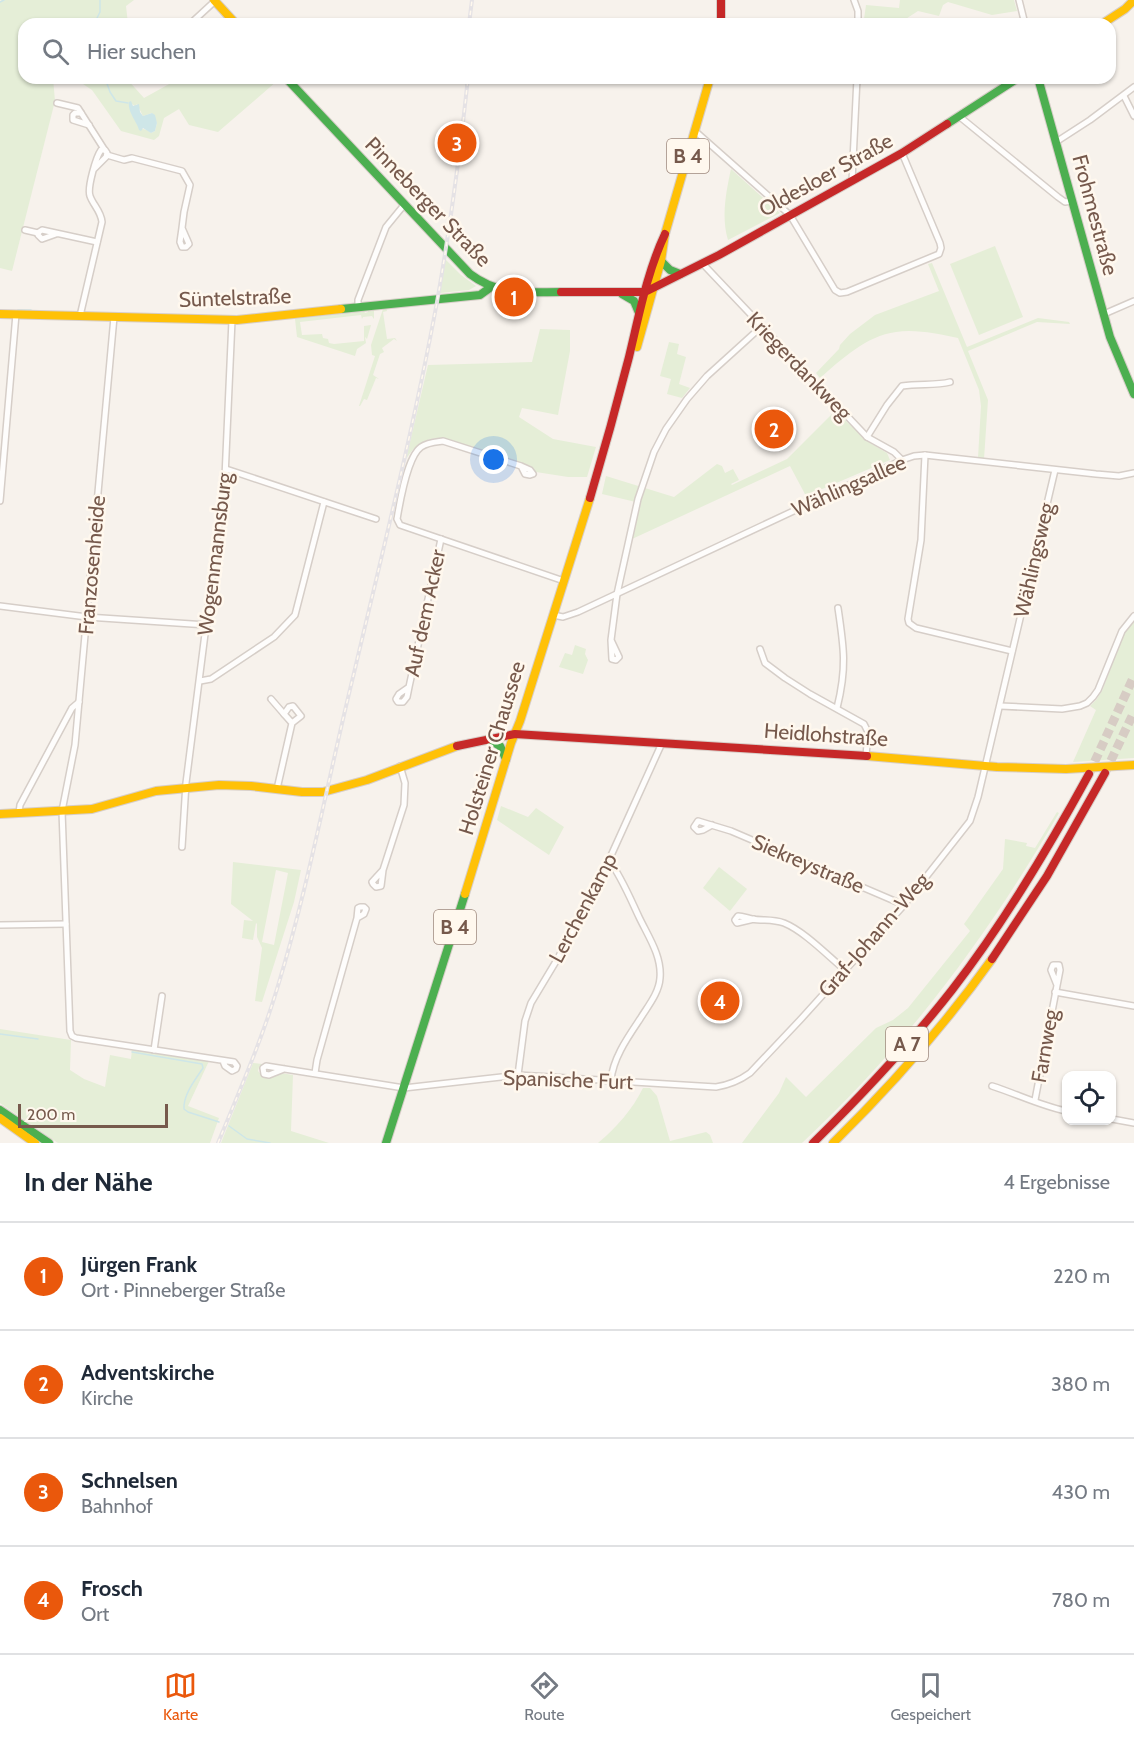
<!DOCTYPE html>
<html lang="de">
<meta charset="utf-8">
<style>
:root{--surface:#fff;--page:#f2f2f3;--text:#1f2937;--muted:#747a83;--line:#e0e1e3;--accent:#ea580c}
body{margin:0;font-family:Cabin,sans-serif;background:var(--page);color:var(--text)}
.controls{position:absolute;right:18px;bottom:18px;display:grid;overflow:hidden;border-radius:12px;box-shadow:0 2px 4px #0004}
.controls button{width:54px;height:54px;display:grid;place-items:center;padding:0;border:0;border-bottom:2px solid var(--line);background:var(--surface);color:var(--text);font:30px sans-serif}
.scale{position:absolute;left:18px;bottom:15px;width:150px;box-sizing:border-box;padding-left:6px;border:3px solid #76594c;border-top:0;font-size:16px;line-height:21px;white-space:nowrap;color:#76594c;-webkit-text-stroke:4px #fff8ee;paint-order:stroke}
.you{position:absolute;left:494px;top:460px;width:21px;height:21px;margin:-15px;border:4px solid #fff;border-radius:50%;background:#1a73e8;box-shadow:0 0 0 9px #1a73e833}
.badge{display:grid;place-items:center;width:39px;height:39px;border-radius:50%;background:var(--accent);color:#fff;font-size:20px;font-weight:700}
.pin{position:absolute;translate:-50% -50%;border:3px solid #fff;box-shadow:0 2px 6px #0006}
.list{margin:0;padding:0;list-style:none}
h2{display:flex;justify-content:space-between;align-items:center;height:78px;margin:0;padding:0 24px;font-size:26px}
h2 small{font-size:20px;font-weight:400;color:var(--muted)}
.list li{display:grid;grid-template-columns:39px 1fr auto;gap:18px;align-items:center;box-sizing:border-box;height:108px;padding:0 24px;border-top:2px solid var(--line)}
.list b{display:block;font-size:22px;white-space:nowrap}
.list p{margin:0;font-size:20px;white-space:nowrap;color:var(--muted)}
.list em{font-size:20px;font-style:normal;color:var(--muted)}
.icon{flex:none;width:33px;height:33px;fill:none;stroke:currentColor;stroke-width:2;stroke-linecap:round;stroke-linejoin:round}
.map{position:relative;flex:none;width:1134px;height:1143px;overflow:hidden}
.search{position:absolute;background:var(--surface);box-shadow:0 2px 4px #0004;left:18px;right:18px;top:18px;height:66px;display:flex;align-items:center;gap:15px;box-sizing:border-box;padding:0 21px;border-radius:18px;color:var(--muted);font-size:22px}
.sheet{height:510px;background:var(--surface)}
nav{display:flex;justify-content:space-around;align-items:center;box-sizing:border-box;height:84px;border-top:2px solid var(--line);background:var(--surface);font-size:16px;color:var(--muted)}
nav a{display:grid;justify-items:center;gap:3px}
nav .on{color:var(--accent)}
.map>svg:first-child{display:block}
.green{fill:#e5eed7;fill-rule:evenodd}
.water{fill:#cee6e8}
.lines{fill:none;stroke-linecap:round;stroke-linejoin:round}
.stream{stroke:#cee6e8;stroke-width:1.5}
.highway-tunnel{stroke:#d7ccc4;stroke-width:9;stroke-dasharray:9 4.5;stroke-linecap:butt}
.street-casing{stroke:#d6cec8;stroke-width:8}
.fast-casing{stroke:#d7cec8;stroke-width:10}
.slow-casing{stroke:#d7cec8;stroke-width:10}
.jam-casing{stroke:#d7cec8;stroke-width:10}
.street{stroke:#fefdfc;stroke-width:5}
.fast{stroke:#4caf50;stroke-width:8}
.slow{stroke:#ffc107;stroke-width:8}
.jam{stroke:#c62828;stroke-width:8}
.rail-casing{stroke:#e5e2e5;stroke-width:4}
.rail{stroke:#fff8ee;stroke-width:1.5;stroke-dasharray:4.5;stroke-linecap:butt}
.labels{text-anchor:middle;stroke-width:5;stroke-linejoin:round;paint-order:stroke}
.shield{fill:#fff8ee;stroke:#9f897d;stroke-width:1.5}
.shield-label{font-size:20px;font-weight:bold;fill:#76594c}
.street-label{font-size:21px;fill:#76594c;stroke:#fff8ee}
</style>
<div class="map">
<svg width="1134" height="1143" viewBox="0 0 1134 1143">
<rect width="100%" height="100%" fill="#f7f2ec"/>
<!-- green -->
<g class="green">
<path d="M2 0H134L126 6 128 24H24V78H53L55 101 12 271 0 268V1Z"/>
<path d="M900 0H1014L1017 11 992 15 948 2 943 5 939 16 918 11 901 22 864 19 866 5 899 8Z"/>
<path d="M74 78H126L144 98 180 78H274L277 81 218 132 189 125 179 109 164 118 159 136 154 140 121 131 92 90ZM132 104 135 106 137 104 143 116 152 113 157 123 155 131 151 133 147 130 139 128 130 109Z"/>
<path d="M731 169 780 213 728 240C721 217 726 192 731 169Z"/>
<path d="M995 246 1023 317 979 335 950 264Z"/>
<path d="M445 259 461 275 476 286 469 290 440 293Z"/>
<path d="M932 263 967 347 1038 318 1069 322 1070 324 1037 322 968 351 988 400 984 459 978 458 981 406 979 390 958 338C938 334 916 329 896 332 866 336 842 359 820 378L816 373 839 349 840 345 850 334 875 315 939 291 928 264Z"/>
<path d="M386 308 387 311 383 312 387 339 395 338 397 341 394 339 382 348 384 352 380 354 373 375 379 379 376 378 367 400 364 399 360 406H359L375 356 372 355 371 345 383 309Z"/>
<path d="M374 310V319L372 316 363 317 362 319 361 315 300 322 302 335 322 334 323 338 328 339 329 343 334 344 364 341V326L371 325 367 339 365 337 366 343 357 349 355 356 297 337 295 319 364 311 365 313 368 312V311Z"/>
<path d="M540 329 570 330V351L558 415 522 408 519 417 553 439 596 447 587 477H568L536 472 531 466 441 438C424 438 415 445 406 459L428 365 532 362Z"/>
<path d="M669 342 679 344 677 354 686 357 679 384 690 388 682 398 667 394 671 379 660 376Z"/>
<path d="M835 411 870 443 887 453 890 460 806 496 790 466 632 539 640 503 602 494 606 476 674 497 717 464 722 466 725 473 733 469 739 480 731 484 732 485 787 459Z"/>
<path d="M1134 619V758L1073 762 1096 710 1090 706 1096 700 1102 691 1126 628Z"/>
<path d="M575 645 586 649 585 654 588 660 583 674 559 667 565 653 572 655Z"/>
<path d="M501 806 528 817 536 808 564 827 549 855 497 820Z"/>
<path d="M1057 812 1059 813C988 936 906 1046 802 1143H742L779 1093 786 1077 806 1097 876 1028 893 1020 908 1008 970 931 964 924 1003 869 1005 839 1027 843 1026 846 1035 848Z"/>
<path d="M233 862 301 870 294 902 262 1002 255 1001 262 948 257 937V924L256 923 253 940 242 938 244 920 253 921 231 904ZM276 870 288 873 274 945 262 942Z"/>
<path d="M719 867 747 889 730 911 703 888Z"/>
<path d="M0 1029 71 1040 70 1070 84 1079 105 1087 110 1055 131 1059 132 1049 209 1061 188 1106 219 1118 210 1143H58L0 1103Z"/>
<path d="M253 1063 262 1064 259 1067 258 1071 264 1078 281 1073 293 1075 291 1131 329 1143H221Z"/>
<path d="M643 1088H650L657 1096 670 1141 706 1132 710 1135 713 1143H598C617 1127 632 1110 643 1088Z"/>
</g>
<!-- water -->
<path class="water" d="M131 101 133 106 139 104 140 112 143 116 152 113 155 115 157 123 155 131 151 133 143 128 141 131 139 130C137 122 127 111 129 102Z"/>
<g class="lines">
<!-- stream -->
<g class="stream">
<path d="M0 2 4 0"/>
<path d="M93 24 92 19 96 20 100 12V0"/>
<path d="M105 78 110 92 116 101 128 103"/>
<path d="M18 310H31"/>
<path d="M0 1034 38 1039"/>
<path d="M132 1052 202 1064 203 1068C195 1080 183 1095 184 1109L188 1112 219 1122"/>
<path d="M229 1126 247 1139 270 1143"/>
</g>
<!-- highway-tunnel -->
<g class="highway-tunnel">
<path d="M1105 773 1134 712"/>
<path d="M1089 774 1134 676"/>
</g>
<!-- street casing -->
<g class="street-casing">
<g id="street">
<path d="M854 0 858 11V24"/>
<path d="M1019 0 1025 24"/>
<path d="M190 24 215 1"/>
<path d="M1124 96 1134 116"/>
<path d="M57 103 78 108 104 149"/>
<path d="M81 113H75L73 115V120L89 125"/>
<path d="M960 117 1058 197 1065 202 1072 201"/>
<path d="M695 131 790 215 835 290 840 293 847 292 939 254 941 248 940 243 902 153"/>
<path d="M1056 142 1090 120 1134 87"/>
<path d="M107 155 124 160 132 158 182 171 190 185 184 212 182 228 189 244 186 247H182L180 242 182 228"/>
<path d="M852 181 857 78"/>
<path d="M25 230 38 233"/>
<path d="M56 234 42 239 38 235 39 232 42 230 97 242"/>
<path d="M702 263 867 437 894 452 902 460"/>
<path d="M358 307V300L386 227 404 205"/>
<path d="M1104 314 1134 301"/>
<path d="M80 316 102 222C101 211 93 205 90 196 87 188 96 157 101 150H105L107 153 106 157 94 169"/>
<path d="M114 317 75 745 62 811 70 1031 72 1036 76 1038 234 1062 237 1066 236 1069 232 1071 225 1066 223 1061"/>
<path d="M867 437 887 405 902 386C919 383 935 386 950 382"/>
<path d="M925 455 921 540 908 619 909 623 916 628 1012 651"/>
<path d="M521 466 530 470 533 474 530 475 525 474 521 466 443 441C435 442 428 442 421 447 407 457 400 502 397 519L400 525 564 581"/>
<path d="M226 469 376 519"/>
<path d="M0 501 16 314"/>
<path d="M0 606 87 617 207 625"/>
<path d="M553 615 563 617 578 612 881 470 902 460 914 456 925 455 1096 474 1119 476 1134 473"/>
<path d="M611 640 612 659 616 660 619 657 611 640 617 594 638 499 654 452 666 429 687 399 707 376 761 327"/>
<path d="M760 649 765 663 785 678 810 694 864 724 868 732 866 756"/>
<path d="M200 681 211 679 274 637 295 615 324 502"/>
<path d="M409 687 407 697 403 702H398L396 699 399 694 409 687 441 539"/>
<path d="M271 699 284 714"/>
<path d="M1000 706 1062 709 1080 706 1087 703 1093 697 1098 690 1122 631 1134 616"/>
<path d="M837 708C847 668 844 648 838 608"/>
<path d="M277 789 292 723 301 716 293 706 289 707 284 714 292 723"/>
<path d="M19 813 20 805 72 708 79 702"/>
<path d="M712 825 703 830 698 831 694 827 698 821 731 831 904 905"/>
<path d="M182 847 186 783 225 477 232 320"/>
<path d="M609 860C622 878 630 898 639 917 648 936 662 956 660 978 659 993 648 1006 640 1019 628 1037 613 1058 611 1080"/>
<path d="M383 870 381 886 376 887 373 884 372 882 383 870 404 805 405 783 400 766"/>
<path d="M754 919 737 923 735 920 738 916C743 916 747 918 752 919 763 921 772 919 784 923 804 931 828 956 845 970"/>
<path d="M0 925 66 924"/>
<path d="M1055 992 1134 1006"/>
<path d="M154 1050 162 996"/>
<path d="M284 1069 269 1075 264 1074 263 1068 266 1066 404 1088 518 1075 716 1087C729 1085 739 1081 750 1073L801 1019 904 905 970 821 978 797 1055 470"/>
<path d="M315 1073 317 1060 357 918 364 914 366 909 364 907H360L358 908 357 918"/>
<path d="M518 1075 525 1021 531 1003 558 958 609 860 662 743"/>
<path d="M992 1086C1017 1094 1041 1106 1066 1111"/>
<path d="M1035 1100 1060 970 1059 965H1053L1051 970 1057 985"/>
<path d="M1112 1119 1134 1123"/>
</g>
</g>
<!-- fast casing -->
<g class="fast-casing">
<g id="fast">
<path d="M286 78 470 274C499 296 526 292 561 292"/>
<path d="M1038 78 1110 337 1134 394"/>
<path d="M947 124 1018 78"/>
<path d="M661 261 670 270 680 274"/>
<path d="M622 294 634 301 639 313"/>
<path d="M341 309 480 295 491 287"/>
<path d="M488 739 500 746 506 759"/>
<path d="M0 1110 49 1143"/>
<path d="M386 1143 465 894"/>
</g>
</g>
<!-- slow casing -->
<g class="slow-casing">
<g id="slow">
<path d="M214 0 236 24"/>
<path d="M1102 24 1125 9 1134 0"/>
<path d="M0 314 237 320 341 309"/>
<path d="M637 347 661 261 665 234 710 78"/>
<path d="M867 756 997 767 1066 769 1134 765"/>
<path d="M0 814 92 809 156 791 219 785 251 786 302 792H323L367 780 457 746"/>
<path d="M465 894 511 743 520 721 590 498"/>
<path d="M0 1118 35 1143"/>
<path d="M833 1143C891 1086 945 1025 992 959"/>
</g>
</g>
<!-- jam casing -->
<g class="jam-casing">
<g id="jam">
<path d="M721 0V24"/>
<path d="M561 292H645L719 255 902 153 947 124"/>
<path d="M590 498C604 451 617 404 629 357 639 316 647 272 665 234"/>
<path d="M457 746 515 734 867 756"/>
<path d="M992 959 1047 876 1105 773"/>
<path d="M813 1143C862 1095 909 1045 952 990 1004 923 1048 849 1089 774"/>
</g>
</g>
<!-- street -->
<use href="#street" class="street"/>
<!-- fast -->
<use href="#fast" class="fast"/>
<!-- slow -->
<use href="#slow" class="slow"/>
<!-- jam -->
<use href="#jam" class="jam"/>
<!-- rail casing -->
<g class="rail-casing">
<g id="rail">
<path d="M469 24 472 0"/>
<path d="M218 1143C239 1092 261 1042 277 989 309 885 328 778 354 673 383 550 414 426 437 302 450 228 460 153 468 78"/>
</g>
</g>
<!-- rail -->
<use href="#rail" class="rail"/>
</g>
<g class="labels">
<!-- shield labels -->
<g class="shield">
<rect x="667" y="139" width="42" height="34" rx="4.5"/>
<rect x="434" y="910" width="42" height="34" rx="4.5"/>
<rect x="886" y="1027" width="42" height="34" rx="4.5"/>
</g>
<g class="shield-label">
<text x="688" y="163">B 4</text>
<text x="455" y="934">B 4</text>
<text x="907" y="1051">A 7</text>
</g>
<!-- street labels -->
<g class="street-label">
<text transform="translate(826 175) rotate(-29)" y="7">Oldesloer Straße</text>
<text transform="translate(428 202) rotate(46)" y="7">Pinneberger Straße</text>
<text transform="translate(1095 215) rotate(75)" y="7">Frohmestraße</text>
<text transform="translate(235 298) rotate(-2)" y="7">Süntelstraße</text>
<text transform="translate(799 366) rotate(46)" y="7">Kriegerdankweg</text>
<text transform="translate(849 486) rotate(-24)" y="7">Wählingsallee</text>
<text transform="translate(215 554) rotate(-83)" y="7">Wogenmannsburg</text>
<text transform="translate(1034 560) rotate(-77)" y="7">Wählingsweg</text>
<text transform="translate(92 565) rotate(-85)" y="7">Franzosenheide</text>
<text transform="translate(425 613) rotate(-78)" y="7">Auf dem Acker</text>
<text transform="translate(826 735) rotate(4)" y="7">Heidlohstraße</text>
<text transform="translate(492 748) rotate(-73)" y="7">Holsteiner Chaussee</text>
<text transform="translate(808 864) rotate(23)" y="7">Siekreystraße</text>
<text transform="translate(583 908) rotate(-62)" y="7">Lerchenkamp</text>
<text transform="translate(874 935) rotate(-49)" y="7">Graf-Johann-Weg</text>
<text transform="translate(1045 1046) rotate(-80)" y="7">Farnweg</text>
<text transform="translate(568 1080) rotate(2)" y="7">Spanische Furt</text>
</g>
</g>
</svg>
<div class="controls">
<button><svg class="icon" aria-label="locate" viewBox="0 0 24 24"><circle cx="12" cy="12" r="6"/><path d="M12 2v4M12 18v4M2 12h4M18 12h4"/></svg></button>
</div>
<div class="scale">200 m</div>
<div class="you"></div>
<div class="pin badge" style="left:514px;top:297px">1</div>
<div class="pin badge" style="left:774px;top:429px">2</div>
<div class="pin badge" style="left:457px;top:143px">3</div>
<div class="pin badge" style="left:720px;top:1001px">4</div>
<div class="search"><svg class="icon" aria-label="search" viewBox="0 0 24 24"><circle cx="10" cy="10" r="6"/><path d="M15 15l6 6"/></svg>Hier suchen</div>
</div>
<section class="sheet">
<h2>In der Nähe<small>4 Ergebnisse</small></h2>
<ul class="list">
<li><span class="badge">1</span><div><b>Jürgen Frank</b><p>Ort · Pinneberger Straße</p></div><em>220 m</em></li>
<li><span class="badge">2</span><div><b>Adventskirche</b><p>Kirche</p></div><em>380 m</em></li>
<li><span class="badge">3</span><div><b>Schnelsen</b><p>Bahnhof</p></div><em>430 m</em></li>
<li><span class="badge">4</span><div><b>Frosch</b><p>Ort</p></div><em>780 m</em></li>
</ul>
</section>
<nav>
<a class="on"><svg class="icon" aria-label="map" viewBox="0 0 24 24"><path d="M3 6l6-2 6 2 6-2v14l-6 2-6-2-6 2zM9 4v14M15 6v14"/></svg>Karte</a>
<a><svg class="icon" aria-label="directions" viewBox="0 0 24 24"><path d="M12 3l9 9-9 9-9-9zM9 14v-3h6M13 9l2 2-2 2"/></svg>Route</a>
<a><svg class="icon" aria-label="saved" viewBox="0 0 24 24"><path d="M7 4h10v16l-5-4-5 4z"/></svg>Gespeichert</a>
</nav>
